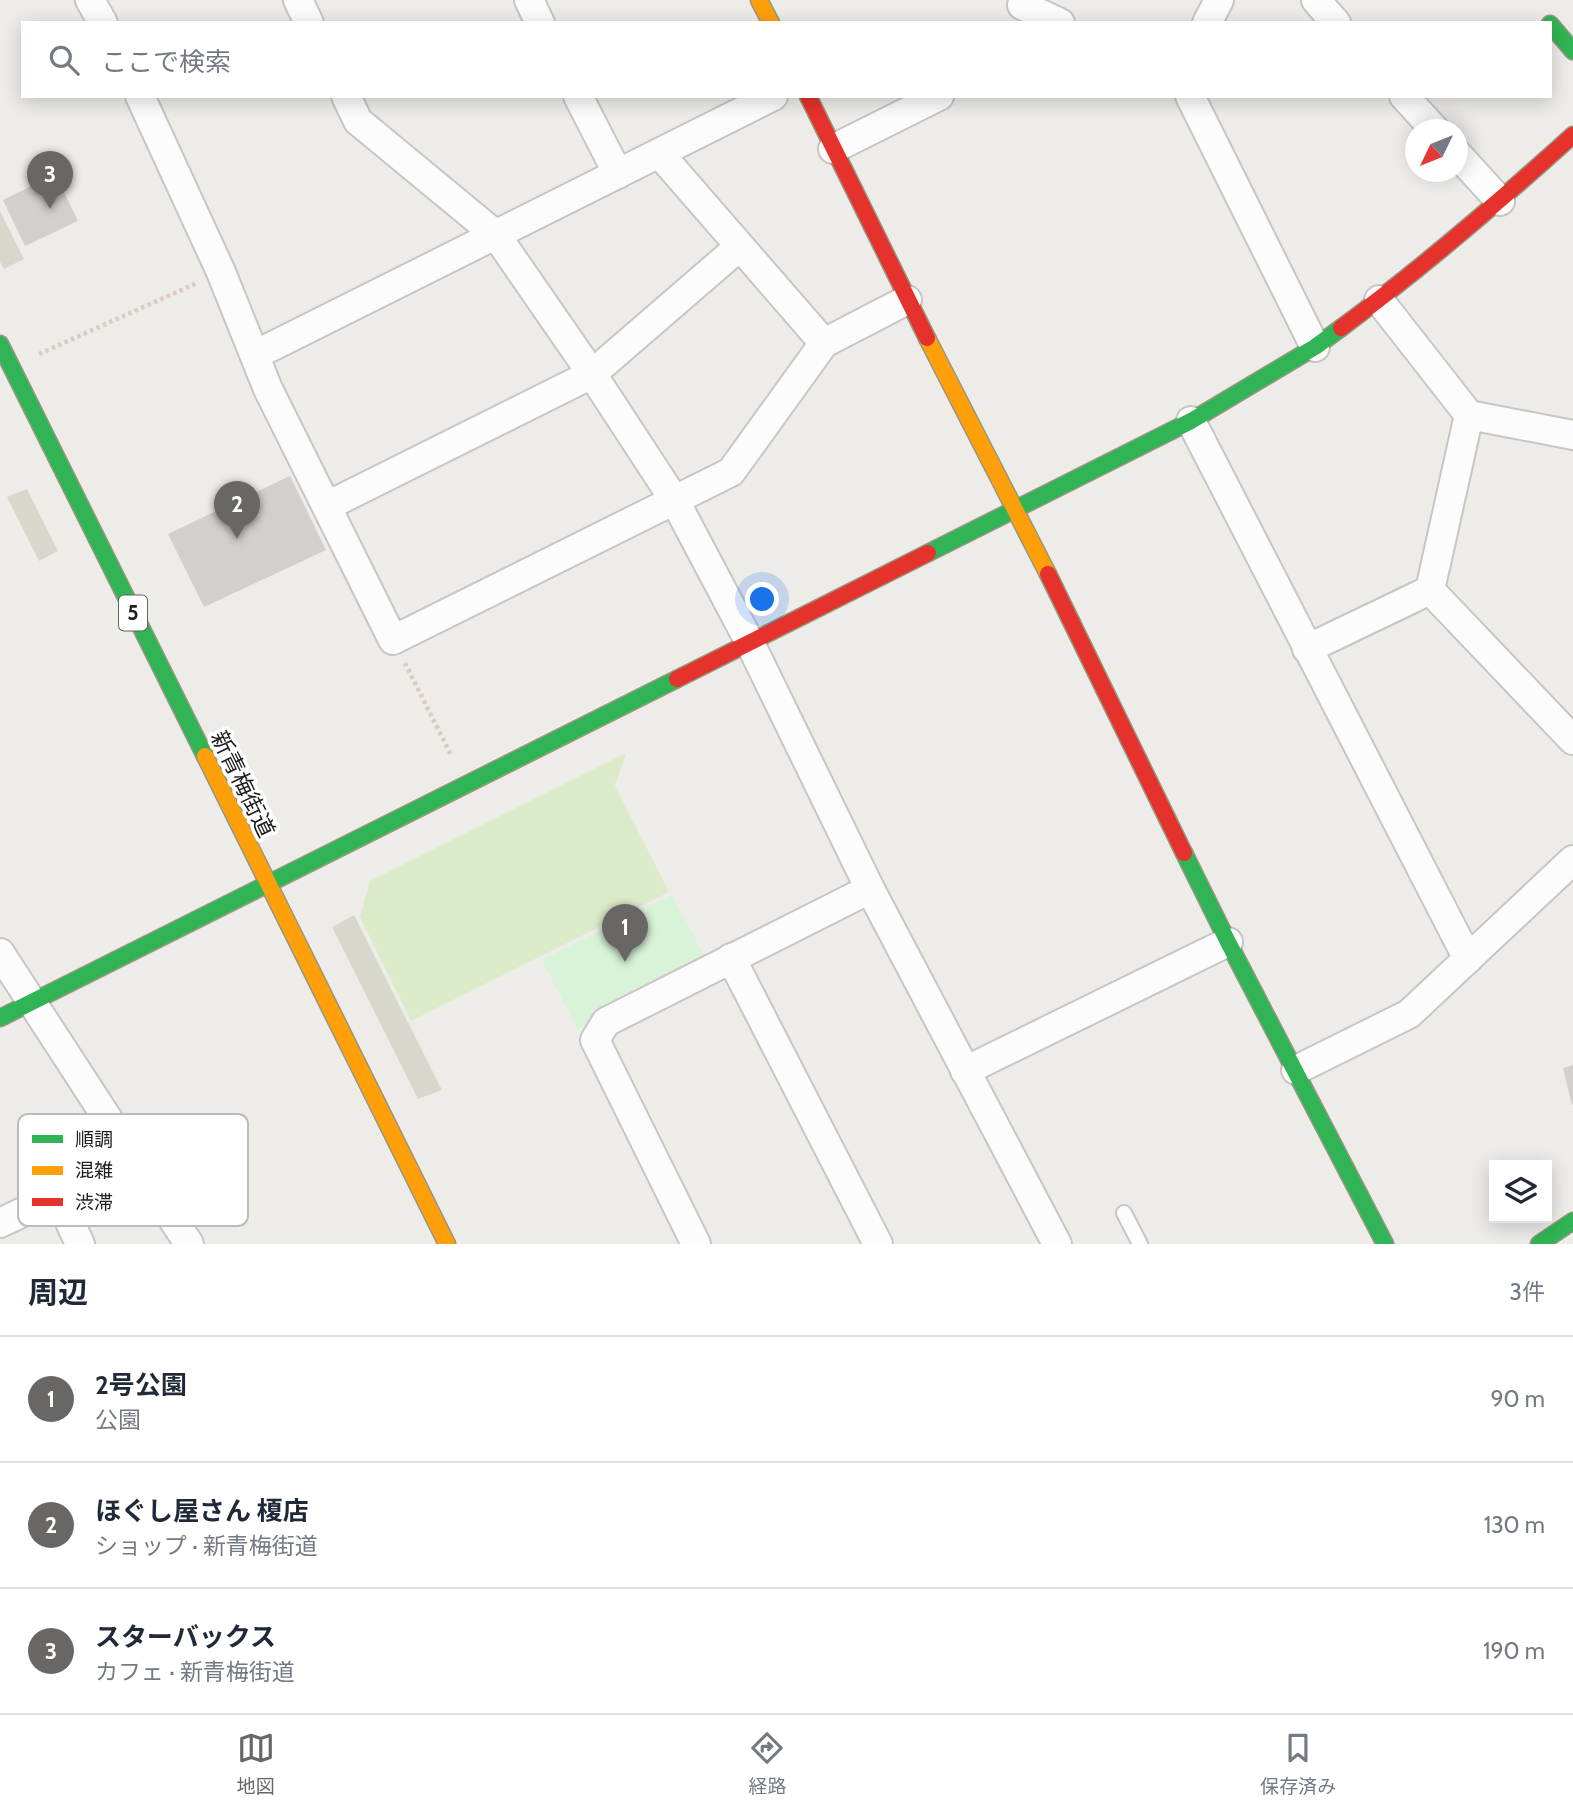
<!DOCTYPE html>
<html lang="ja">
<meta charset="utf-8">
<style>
:root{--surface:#fff;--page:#f2f2f3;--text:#1f2937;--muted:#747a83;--line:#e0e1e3;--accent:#686766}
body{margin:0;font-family:Cabin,"Noto Sans JP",sans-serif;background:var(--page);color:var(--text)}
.controls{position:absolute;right:21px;bottom:21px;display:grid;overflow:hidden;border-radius:0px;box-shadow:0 4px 18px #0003}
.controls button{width:63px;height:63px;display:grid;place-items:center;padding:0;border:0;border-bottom:2px solid var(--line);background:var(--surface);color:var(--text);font:35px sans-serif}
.compass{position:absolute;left:1405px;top:119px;width:63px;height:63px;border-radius:50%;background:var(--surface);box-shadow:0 4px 18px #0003;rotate:227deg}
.you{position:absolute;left:763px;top:600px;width:24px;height:24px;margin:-18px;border:5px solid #fff;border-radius:50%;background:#1a73e8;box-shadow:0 0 0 10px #1a73e833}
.badge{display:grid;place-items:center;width:46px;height:46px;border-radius:50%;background:var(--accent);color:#fff;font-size:23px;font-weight:700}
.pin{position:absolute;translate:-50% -58px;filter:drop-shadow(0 2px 4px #0008)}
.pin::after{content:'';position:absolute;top:37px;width:24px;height:21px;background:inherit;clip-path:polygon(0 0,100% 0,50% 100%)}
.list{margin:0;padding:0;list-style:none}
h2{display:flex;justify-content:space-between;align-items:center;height:91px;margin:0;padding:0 28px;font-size:30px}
h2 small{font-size:23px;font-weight:400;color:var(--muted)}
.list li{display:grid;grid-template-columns:46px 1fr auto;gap:21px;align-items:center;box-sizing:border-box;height:126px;padding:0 28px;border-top:2px solid var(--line)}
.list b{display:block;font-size:26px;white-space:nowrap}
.list p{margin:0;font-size:23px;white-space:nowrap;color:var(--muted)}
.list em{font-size:23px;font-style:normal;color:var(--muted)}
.icon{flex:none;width:38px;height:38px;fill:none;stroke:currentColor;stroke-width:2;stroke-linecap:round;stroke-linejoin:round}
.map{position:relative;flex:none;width:1573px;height:1244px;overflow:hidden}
.search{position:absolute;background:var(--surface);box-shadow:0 4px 18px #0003;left:21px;right:21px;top:21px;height:77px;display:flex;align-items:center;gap:18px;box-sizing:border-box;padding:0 24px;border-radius:0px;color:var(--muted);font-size:26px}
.sheet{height:469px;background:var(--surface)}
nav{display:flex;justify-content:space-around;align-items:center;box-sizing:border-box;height:98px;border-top:2px solid var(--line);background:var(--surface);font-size:19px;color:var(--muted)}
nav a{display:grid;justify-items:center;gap:4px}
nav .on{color:var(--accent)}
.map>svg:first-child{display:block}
.construction{fill:#d7d7cb}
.grass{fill:#dbeac9}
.park{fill:#d8f3d8}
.building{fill:#d2d0ce}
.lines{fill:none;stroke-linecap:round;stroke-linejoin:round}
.lane-casing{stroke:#c7c6c5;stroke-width:18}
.street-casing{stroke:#c7c6c5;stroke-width:32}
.fast-casing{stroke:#969781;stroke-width:19}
.slow-casing{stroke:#969781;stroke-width:19}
.jam-casing{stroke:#969781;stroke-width:19}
.path{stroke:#d7cac8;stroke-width:4.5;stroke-dasharray:3.5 3.5;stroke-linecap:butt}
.lane{stroke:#fcfcfc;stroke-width:14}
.street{stroke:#fcfcfc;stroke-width:28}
.fast{stroke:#30b455;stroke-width:16}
.slow{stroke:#ff9f0a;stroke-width:16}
.jam{stroke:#e5322d;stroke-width:16}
.labels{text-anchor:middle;stroke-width:7;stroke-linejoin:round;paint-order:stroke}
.shield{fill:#fff;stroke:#636363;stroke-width:2}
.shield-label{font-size:21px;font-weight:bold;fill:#202020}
.street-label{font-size:23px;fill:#202020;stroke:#fff}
.key{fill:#fff;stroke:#bcbcbc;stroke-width:2}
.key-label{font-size:19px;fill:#202020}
</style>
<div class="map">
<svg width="1573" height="1244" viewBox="0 0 1573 1244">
<rect width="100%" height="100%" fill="#eeece9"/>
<!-- construction -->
<g class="construction">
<path d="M0 211 24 259 4 269 0 262Z"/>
<path d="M27 489 58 551 39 561 7 497Z"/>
<path d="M354 915 442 1090 418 1099 332 927Z"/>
</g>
<!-- grass -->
<path class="grass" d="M626 753 615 786 669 892 411 1021 360 917 370 881Z"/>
<!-- park -->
<path class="park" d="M672 895 708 963 578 1030 542 960Z"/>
<!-- building -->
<g class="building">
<path d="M55 174 78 221 25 246 3 200Z"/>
<path d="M290 476 326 550 204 607 168 534Z"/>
<path d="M1573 1065V1104L1572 1105 1563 1068Z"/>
</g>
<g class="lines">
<!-- lane casing -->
<g class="lane-casing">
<path id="lane" d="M1124 1213 1140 1244"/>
</g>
<!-- street casing -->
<g class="street-casing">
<g id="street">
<path d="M90 0 103 23"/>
<path d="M298 0 309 23"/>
<path d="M529 0 540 23"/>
<path d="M1316 0 1336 23"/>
<path d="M1022 5 1060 23"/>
<path d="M1207 23 1219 0"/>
<path d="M140 96 221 272 268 389 393 640 731 472 824 343 907 300"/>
<path d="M346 96 358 121 496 235 592 374 675 501 749 641 870 889 1057 1244"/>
<path d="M578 96 618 174"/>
<path d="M1190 96 1315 347"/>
<path d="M1404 96 1435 130"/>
<path d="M833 149 939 96"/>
<path d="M659 153 824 343"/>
<path d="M1458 155 1500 201"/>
<path d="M1379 300 1469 415 1573 435"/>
<path d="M255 355 773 96"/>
<path d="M1469 415 1430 590 1573 740"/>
<path d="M1191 421 1468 959"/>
<path d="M327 506 592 374 739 247"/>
<path d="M1307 649 1430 590"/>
<path d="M0 953 189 1244"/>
<path d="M731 958 878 1244"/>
<path d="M1296 1070 1409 1014 1573 860"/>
<path d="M965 1071 1228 942"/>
<path d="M58 1196 80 1244"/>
<path d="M0 1223 134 1159"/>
<path d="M696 1244 595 1040 606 1022 870 889"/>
</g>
</g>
<!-- fast casing -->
<g class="fast-casing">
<g id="fast">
<path d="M1550 24 1573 51"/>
<path d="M0 344 205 756"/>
<path d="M928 553 1191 421 1315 347 1341 328"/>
<path d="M1184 853 1228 942 1385 1244"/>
<path d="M0 1018 677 679"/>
<path d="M1539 1244 1573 1221"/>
</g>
</g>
<!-- slow casing -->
<g class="slow-casing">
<g id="slow">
<path d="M759 0 771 23"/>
<path d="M927 338 1048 574"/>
<path d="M205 756 447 1244"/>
</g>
</g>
<!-- jam casing -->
<g class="jam-casing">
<g id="jam">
<path d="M808 96 927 338"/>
<path d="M1341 328C1422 268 1499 202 1573 135"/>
<path d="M1048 574 1184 853"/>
<path d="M677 679 928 553"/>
</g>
</g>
<!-- path -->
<g class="path">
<path d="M39 354 197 283"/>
<path d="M405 663 451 755"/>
</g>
<!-- lane -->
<use href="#lane" class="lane"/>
<!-- street -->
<use href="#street" class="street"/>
<!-- fast -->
<use href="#fast" class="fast"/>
<!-- slow -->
<use href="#slow" class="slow"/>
<!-- jam -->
<use href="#jam" class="jam"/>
</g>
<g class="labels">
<!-- shield labels -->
<rect class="shield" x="119" y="595.5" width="28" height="35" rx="5"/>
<g class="shield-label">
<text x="133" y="620">5</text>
</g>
<!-- street labels -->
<g class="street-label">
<text transform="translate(243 784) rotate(64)" y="8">新青梅街道</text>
</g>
</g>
<!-- legend -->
<rect x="18" y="1114" width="230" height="112" rx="10" class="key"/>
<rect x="32" y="1135" width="31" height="8" fill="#30b455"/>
<rect x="32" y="1166" width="31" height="9" fill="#ff9f0a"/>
<rect x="32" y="1198" width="31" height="8" fill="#e5322d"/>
<g class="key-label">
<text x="75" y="1146">順調</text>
<text x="75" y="1177">混雑</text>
<text x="75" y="1209">渋滞</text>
</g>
</svg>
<div class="controls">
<button><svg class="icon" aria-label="layers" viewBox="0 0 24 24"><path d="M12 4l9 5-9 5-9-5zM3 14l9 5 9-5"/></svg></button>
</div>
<svg class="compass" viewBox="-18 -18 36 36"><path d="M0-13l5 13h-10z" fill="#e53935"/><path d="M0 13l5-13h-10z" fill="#747a83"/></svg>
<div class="you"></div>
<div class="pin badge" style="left:625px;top:962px">1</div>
<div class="pin badge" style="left:237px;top:539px">2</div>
<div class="pin badge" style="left:50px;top:209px">3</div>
<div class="search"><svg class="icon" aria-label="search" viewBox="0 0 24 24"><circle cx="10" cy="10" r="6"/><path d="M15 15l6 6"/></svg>ここで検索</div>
</div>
<section class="sheet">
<h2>周辺<small>3件</small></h2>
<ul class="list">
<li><span class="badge">1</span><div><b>2号公園</b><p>公園</p></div><em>90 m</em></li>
<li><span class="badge">2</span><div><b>ほぐし屋さん 榎店</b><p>ショップ · 新青梅街道</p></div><em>130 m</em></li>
<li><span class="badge">3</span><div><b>スターバックス</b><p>カフェ · 新青梅街道</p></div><em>190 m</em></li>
</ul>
</section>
<nav>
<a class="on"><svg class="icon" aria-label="map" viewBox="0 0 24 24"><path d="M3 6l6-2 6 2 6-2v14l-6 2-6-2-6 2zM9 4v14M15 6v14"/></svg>地図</a>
<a><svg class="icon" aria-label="directions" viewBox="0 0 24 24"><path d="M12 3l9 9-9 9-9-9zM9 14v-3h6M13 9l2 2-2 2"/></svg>経路</a>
<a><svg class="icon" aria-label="saved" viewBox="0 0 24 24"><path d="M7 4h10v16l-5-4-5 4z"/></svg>保存済み</a>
</nav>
